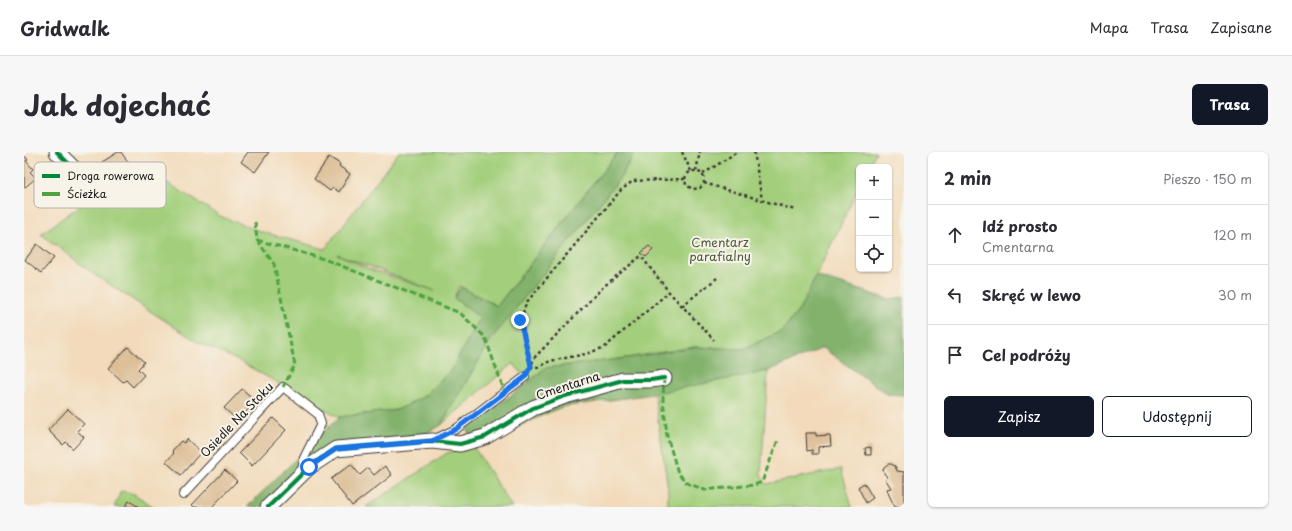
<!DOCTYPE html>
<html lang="pl">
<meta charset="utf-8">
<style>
:root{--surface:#fff;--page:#f7f7f7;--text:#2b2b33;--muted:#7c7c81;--line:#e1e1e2;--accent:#111827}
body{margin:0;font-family:"Playpen Sans",sans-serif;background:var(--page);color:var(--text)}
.controls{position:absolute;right:12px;top:12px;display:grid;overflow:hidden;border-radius:6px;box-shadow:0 1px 3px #0004}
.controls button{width:36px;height:36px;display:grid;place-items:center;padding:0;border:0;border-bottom:1px solid var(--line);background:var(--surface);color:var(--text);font:20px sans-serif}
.stop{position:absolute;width:12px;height:12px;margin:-9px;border:3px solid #1a73e8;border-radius:50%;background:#fff}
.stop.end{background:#1a73e8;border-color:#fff;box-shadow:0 1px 4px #0008}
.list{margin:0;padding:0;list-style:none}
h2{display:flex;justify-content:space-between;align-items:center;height:52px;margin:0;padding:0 16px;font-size:17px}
h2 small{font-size:13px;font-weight:400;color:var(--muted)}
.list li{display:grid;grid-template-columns:26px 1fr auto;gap:12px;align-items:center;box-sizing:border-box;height:60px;padding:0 16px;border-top:1px solid var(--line)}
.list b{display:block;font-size:15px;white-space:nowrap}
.list p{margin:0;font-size:13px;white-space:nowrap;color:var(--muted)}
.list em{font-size:13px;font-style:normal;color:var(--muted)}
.actions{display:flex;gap:8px;padding:12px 16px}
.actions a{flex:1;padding:9px 0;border:1px solid var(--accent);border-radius:6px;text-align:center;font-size:14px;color:var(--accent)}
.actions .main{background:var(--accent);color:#fff}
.icon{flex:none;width:22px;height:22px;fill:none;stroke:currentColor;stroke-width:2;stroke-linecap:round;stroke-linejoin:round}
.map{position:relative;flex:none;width:880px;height:355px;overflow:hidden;border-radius:6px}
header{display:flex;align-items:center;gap:24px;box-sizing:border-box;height:56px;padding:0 20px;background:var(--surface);border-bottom:1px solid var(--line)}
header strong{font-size:19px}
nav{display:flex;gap:22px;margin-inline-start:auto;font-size:14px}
.intro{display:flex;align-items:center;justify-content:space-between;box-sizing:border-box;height:96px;padding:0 24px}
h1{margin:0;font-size:28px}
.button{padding:10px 18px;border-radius:6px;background:var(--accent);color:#fff;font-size:14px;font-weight:700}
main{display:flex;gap:24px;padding:0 24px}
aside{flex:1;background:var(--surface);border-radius:6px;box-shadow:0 1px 3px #0004}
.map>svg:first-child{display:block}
.green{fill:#a3cf7c;stroke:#60764c;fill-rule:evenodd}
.forest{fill:#82b26c;stroke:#4f6744}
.building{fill:#dcbd95}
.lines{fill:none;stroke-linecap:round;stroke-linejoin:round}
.service-casing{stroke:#3c3834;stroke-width:10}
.minor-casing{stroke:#3c3834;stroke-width:17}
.path{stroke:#3c3834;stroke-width:2.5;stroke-dasharray:3 3;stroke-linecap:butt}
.service{stroke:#fff;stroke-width:8}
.minor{stroke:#fff;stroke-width:15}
.quiet{stroke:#4fa141;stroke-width:3;stroke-dasharray:6 3;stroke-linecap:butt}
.cycleway-casing{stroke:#f7f3e8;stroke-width:6}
.cycleway{stroke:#00873e;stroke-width:4}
.route{stroke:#1a73e8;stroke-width:5}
.labels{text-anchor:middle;stroke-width:4;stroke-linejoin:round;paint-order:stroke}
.park-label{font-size:12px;fill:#4b5b3e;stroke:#f7f3e8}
.street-label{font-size:12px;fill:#1c1c1c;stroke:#f7f3e8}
.key{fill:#f7f3e8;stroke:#b5b2ab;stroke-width:1}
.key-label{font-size:11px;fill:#1c1c1c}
</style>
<header>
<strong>Gridwalk</strong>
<nav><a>Mapa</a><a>Trasa</a><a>Zapisane</a></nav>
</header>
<div class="intro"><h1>Jak dojechać</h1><a class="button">Trasa</a></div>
<main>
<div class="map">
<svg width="880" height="355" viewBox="0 0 880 355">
<rect width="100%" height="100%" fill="#f7f3e8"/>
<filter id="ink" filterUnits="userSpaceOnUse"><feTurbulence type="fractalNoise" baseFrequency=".025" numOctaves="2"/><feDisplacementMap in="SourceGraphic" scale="8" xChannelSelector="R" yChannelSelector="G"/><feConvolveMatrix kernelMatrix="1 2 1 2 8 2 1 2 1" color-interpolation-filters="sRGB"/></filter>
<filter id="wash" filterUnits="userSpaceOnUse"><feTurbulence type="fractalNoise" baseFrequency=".012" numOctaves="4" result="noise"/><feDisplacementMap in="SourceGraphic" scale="16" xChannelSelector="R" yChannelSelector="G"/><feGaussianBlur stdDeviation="0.9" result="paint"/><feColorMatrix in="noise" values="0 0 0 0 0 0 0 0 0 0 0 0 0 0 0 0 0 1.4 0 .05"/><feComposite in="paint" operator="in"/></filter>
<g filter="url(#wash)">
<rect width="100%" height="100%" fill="#f2daba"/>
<!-- green -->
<g class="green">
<path d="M375 0H594L473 154 435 134 430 146 456 166 427 218 399 245 373 258 315 265 213 208 172 189 71 123 17 82 80 36 96 55 131 23 196 64 238 80 301 97ZM313 102 411 139 348 118Z"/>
<path d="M611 0H852L845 15H835V35L776 157 758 179 719 197 671 195 596 207 521 216 505 230 489 211 416 274 468 186 596 26Z"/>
<path d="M744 219 737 323 742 332 817 317 828 355H644V337L630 241Z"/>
<path d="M449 294 488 355H342L423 301Z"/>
<path d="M97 339 110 342 130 355H90Z"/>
</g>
<!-- forest -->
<g class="forest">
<path d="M594 0H611L596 26 468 186 416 274 397 284 313 292 289 303 238 355H223L315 265 373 258 399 245 427 218 456 166 430 146 437 135 473 154Z"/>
<path d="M792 124 864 147 880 145V243L863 242 799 196 744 219 622 243 538 255 449 294 443 276 505 230 521 216 596 207 671 195 719 197 758 179 776 157Z"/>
</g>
<g id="blocks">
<!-- building -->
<g class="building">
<path d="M94 0H97L111 21 106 25 109 29 95 36 88 25 90 24 87 19 85 21 78 10Z"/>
<path d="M224 0H245L231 20 217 10Z"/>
<path d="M0 3 4 8 2 9 9 17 6 20 12 26 0 36Z"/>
<path d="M305 5 316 12 315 14 326 22 315 40 309 36 306 39 290 27Z"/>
<path d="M13 92 30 106 17 121 1 108Z"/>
<path d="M625 94 629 98 622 105 617 101Z"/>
<path d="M104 195 120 210 114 217 120 223 109 235 102 228 99 230 84 216Z"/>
<path d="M218 237 232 249 214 269 200 256Z"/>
<path d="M44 257 60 272 53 279 60 285 49 297 42 290 39 293 24 278Z"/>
<path d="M249 266 262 278 228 314 215 301Z"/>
<path d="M782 281H792V284L806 283 807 294 794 295V302H788V298L783 299Z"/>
<path d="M163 287 177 300 157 323 142 310 150 301 148 299 157 289 160 291Z"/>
<path d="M847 295V303H842L841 296Z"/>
<path d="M327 312 336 323 344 316 350 323 361 314 368 323 328 354 307 327Z"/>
<path d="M864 312H867L871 314 873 319 880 320V355H871L865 343 863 337 867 336 862 328 863 325 860 321 859 318 860 315Z"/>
<path d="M201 318 213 329 188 355H170L168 353Z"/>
<path d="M840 331 849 346 842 351 834 335Z"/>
<path d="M105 349 115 355H101Z"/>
</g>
</g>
</g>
<g filter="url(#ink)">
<use href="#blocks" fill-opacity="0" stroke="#3c3834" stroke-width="1"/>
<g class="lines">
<!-- service casing -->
<g class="service-casing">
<g id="service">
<path d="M411 287 432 277 501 225"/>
<path d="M159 343 259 235 294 262 297 272 280 306 278 320"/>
</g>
</g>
<!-- minor casing -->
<g class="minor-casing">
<g id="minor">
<path d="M33 0 76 43"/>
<path d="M244 355 285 315 312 297 408 289 436 292 461 285 509 256 541 244 599 228H627L640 226"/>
</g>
</g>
<!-- path -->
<g class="path">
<path d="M658 0 667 19"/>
<path d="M730 0 738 48"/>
<path d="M672 19 676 0"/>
<path d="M679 22 713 0"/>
<path d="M661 27 662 23 667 19H672L679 22 680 31 676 36 669 37 662 33 661 27 609 29 597 38 502 151 497 168 507 214 510 206 579 135 617 104 645 140 690 188"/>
<path d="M680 31 771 58"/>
<path d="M658 154 693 126"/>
<path d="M506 215H515L526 209 562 202 581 195 645 140"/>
</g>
<!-- service -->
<use href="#service" class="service"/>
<!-- minor -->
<use href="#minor" class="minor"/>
<!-- quiet -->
<g class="quiet">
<path d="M231 70 233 88 250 112 271 213 259 235"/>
<path d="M233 88 300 107 436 161 461 185 481 241"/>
<path d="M640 226 639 247 643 284 654 321 663 331 681 338 730 333 738 330 754 288"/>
</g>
<!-- cycleway casing -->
<g class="cycleway-casing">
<g id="cycleway">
<path d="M33 0 76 43"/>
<path d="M244 355 285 315 312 297 408 289 436 292 461 285 509 256 541 244 599 228H627L640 226"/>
</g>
</g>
<!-- cycleway -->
<use href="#cycleway" class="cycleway"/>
</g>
</g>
<g class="lines" filter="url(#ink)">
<!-- route -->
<path class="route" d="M285 315 312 297 408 289 432 277 501 225 507 214 496 168"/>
</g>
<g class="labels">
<!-- park labels -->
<g class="park-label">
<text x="696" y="95">Cmentarz<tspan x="696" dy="14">parafialny</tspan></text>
</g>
<!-- street labels -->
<g class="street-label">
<text transform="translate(544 234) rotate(-18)" y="4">Cmentarna</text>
<text transform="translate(213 268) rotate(-46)" y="4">Osiedle Na Stoku</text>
</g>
</g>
<!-- legend -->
<rect x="10" y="10" width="132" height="46" rx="6" class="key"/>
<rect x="18" y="22" width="18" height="4" fill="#00873e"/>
<rect x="18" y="40" width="18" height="4" fill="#4fa141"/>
<g class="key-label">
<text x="43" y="28">Droga rowerowa</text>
<text x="43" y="46">Ścieżka</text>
</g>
</svg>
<div class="controls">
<button>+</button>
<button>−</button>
<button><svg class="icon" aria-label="locate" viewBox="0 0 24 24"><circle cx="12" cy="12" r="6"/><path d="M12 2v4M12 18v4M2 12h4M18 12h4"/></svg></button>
</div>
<div class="stop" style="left:285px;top:315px"></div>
<div class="stop end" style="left:496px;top:168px"></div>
</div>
<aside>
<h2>2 min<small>Pieszo · 150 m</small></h2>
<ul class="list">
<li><svg class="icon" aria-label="ahead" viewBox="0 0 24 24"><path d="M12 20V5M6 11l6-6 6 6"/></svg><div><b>Idź prosto</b><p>Cmentarna</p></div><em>120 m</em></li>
<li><svg class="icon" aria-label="left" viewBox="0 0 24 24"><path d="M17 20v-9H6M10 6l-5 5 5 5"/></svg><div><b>Skręć w lewo</b></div><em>30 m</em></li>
<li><svg class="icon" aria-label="arrive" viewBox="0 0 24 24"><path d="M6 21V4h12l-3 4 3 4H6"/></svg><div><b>Cel podróży</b></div></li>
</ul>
<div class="actions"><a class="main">Zapisz</a><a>Udostępnij</a></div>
</aside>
</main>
